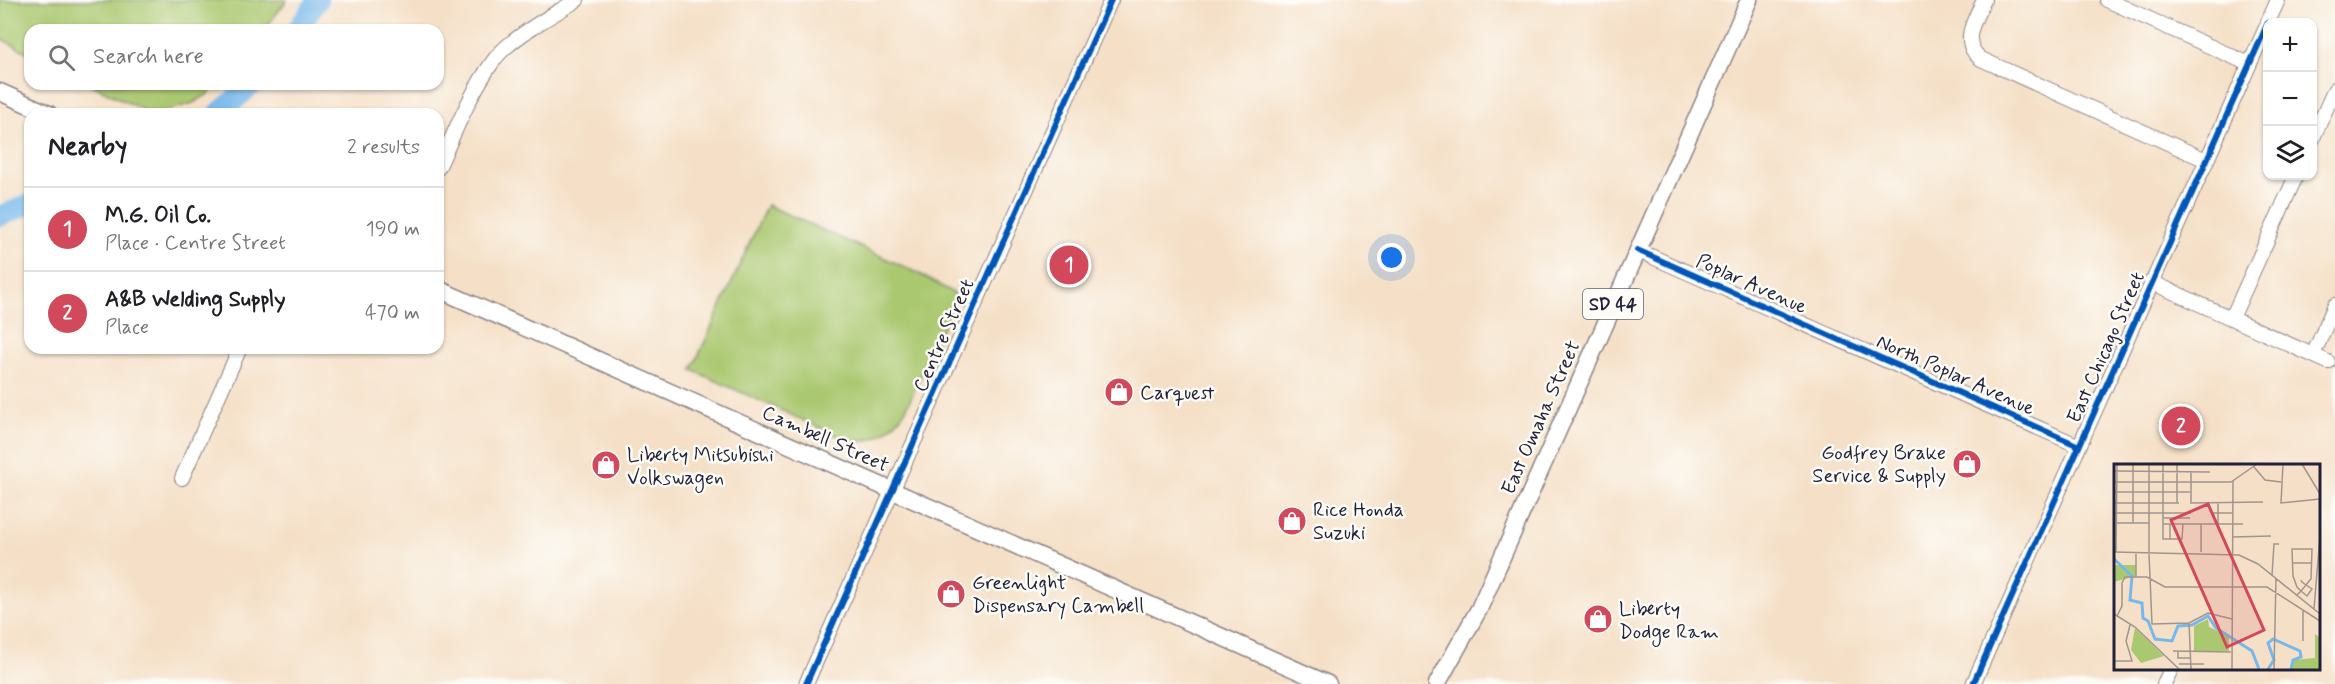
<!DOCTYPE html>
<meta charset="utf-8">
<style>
:root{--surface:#fff;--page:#f6f6f6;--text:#202124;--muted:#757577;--line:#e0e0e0;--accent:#d1495b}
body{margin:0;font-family:Mynerve,sans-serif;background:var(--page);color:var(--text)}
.controls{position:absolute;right:18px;top:18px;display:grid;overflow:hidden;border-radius:12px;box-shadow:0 2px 4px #0004}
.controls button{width:54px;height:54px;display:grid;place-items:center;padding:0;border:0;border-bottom:2px solid var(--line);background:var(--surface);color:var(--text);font:30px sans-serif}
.you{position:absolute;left:1392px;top:258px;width:21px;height:21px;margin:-15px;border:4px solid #fff;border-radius:50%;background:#1a73e8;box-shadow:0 0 0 9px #1a73e833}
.badge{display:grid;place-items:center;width:39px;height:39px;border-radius:50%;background:var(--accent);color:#fff;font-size:20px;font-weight:700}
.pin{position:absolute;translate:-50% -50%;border:3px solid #fff;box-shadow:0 2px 6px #0006}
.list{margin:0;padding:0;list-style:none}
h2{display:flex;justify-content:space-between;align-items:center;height:78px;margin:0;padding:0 24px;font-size:26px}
h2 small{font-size:20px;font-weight:400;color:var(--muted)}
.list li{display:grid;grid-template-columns:39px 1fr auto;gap:18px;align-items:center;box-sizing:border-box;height:84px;padding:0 24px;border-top:2px solid var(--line)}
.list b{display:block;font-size:22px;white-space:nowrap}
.list p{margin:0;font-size:20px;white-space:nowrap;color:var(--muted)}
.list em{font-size:20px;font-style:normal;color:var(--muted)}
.icon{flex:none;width:33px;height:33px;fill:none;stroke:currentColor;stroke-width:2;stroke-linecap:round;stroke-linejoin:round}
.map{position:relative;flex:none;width:2335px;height:684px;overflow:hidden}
.search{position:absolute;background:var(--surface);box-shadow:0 2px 4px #0004;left:24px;top:24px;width:420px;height:66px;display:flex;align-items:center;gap:15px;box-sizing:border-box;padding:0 21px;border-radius:18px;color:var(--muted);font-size:22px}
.panel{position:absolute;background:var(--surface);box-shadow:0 2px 4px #0004;left:24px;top:108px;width:420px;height:246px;border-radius:18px}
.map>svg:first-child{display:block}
.green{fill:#aac86f;stroke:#667555;stroke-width:1.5}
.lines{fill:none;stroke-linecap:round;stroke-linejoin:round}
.river{stroke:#77b8ec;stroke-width:21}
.minor-casing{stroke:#8c8181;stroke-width:16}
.major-casing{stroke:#8c8181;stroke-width:19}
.minor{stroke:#fff;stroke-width:14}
.major{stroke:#fff;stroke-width:16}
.cycleway-casing{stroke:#fdfcf7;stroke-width:10}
.cycleway{stroke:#0057b8;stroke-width:6}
.labels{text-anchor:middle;stroke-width:5;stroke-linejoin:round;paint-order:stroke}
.shield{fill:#fdfcf7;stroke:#646373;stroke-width:1.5}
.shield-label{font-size:18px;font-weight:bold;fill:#22223b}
.street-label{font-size:20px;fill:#22223b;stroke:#fdfcf7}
.poi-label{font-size:20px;fill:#22223b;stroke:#fdfcf7;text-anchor:start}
.inset-river{fill:none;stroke:#77b8ec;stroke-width:3}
.inset-road{fill:none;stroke:#a1948f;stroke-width:1.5}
.view{fill:#d1495b;fill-opacity:0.15;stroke:#d1495b;stroke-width:3}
.inset-edge{fill:none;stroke:#22223b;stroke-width:3}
</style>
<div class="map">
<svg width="2335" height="684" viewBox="0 0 2335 684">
<rect width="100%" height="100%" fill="#fdfcf7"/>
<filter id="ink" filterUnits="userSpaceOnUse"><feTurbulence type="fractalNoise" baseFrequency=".0167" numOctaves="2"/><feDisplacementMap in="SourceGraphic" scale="12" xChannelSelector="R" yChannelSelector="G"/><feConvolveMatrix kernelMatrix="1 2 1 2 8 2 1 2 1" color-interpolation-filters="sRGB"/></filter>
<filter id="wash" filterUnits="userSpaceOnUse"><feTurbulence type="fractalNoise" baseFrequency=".008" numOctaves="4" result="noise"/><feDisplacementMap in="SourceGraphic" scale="24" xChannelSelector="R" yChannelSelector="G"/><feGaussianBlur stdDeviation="1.35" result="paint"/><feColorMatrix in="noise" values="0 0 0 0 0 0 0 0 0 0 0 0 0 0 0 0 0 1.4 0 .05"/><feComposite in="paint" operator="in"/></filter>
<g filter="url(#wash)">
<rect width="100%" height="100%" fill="#f5e0c7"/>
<!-- green -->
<g class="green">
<path d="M0 0H287L264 30H30V54L0 38Z"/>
<path d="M90 84H217L207 95 193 103 156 114 141 109Z"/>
<path d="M767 205 918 273 957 295 906 409C893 429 877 442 851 442L692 370Z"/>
</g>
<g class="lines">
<!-- river -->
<g class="river">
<path d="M297 30 318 0"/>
<path d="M218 114 253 84"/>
<path d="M0 216 30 204"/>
</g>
</g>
</g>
<g filter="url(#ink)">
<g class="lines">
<!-- minor casing -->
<g class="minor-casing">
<g id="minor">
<path d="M1984 0C1975 19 1959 42 1981 59L2206 160"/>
<path d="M2107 0 2249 64"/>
<path d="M2268 22 2278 0"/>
<path d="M2312 140 2335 89"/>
<path d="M438 168C455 132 470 93 494 60 510 38 553 15 577 0"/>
<path d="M1637 250 2079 446"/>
<path d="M2151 282 2328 362"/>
<path d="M2232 318 2296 176"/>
<path d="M2313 355 2335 305"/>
<path d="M182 478 240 348"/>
<path d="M806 684 1111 0"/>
<path d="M1973 684 2268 23"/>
<path d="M2164 684 2171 669"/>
</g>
</g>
<!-- major casing -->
<g class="major-casing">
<g id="major">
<path d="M0 92 49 114"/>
<path d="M438 289 1328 684"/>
<path d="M1437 684 1479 609 1749 0"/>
</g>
</g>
<!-- minor -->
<use href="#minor" class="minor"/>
<!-- major -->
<use href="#major" class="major"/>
<!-- cycleway casing -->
<g class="cycleway-casing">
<g id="cycleway">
<path d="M1637 250 2079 446"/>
<path d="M806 684 1111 0"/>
<path d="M1973 684 2268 23"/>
</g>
</g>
<!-- cycleway -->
<use href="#cycleway" class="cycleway"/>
</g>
</g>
<!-- icons -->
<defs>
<g id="shop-disc" transform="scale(1.5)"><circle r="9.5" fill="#d1495b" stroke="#fdfcf7"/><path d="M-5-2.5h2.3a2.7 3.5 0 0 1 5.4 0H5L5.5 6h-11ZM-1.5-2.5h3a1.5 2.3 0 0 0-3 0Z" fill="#fff"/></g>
</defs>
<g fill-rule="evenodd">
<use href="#shop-disc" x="1119" y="392"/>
<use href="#shop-disc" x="1967" y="464"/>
<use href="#shop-disc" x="606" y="465"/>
<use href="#shop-disc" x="1292" y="521"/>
<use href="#shop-disc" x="951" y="594"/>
<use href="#shop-disc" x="1598" y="619"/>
</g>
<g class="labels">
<!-- shield labels -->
<rect class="shield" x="1583" y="289" width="60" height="30" rx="4.5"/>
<g class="shield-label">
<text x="1613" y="310">SD 44</text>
</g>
<!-- street labels -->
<g class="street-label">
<text transform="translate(1752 283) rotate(24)" y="7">Poplar Avenue</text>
<text transform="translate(943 335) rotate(-66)" y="7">Centre Street</text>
<text transform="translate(2105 347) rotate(-66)" y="7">East Chicago Street</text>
<text transform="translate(1956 374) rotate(24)" y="7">North Poplar Avenue</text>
<text transform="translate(1540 417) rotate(-66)" y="7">East Omaha Street</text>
<text transform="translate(826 438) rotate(24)" y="7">Cambell Street</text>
</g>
<!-- poi labels -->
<g class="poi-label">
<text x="1140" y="399">Carquest</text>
<text x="1946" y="459" text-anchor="end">Godfrey Brake<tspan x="1946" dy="23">Service &amp; Supply</tspan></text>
<text x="627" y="461">Liberty Mitsubishi<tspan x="627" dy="23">Volkswagen</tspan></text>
<text x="1313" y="516">Rice Honda<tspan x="1313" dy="23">Suzuki</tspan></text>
<text x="972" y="589">Greenlight<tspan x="972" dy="23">Dispensary Cambell</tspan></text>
<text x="1619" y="615">Liberty<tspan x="1619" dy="23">Dodge Ram</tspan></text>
</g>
</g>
<!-- overview -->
<g transform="translate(2114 464)">
<rect width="206" height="206" fill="#f5e0c7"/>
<path d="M0 101H22V112L0 118ZM94 155 95 163 115 172V187H80V162ZM21 164 50 192 27 199 17 186ZM201 170 205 173V205H177L179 196 201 194Z" fill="#aac86f"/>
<path class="inset-river" d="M0 95 18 112 16 136 28 139 29 154 34 157 41 175 58 177 64 162 78 161 94 152 102 164 138 187 145 205M154 205 160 196 154 179 159 175 186 187 187 193 179 196 177 205"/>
<path class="inset-road" d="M35 0V88M49 0V75H56M169 0 167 39 206 35M188 0 206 30M140 3 151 16 167 18M0 7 96 8M77 8V39L149 38M0 18H117L143 0M0 28H76M0 39H65M63 39V0M104 39V60M0 49H77M97 49H118M49 54H76M2 59H35M19 59V0M49 60H129M56 60V75H62M87 60V88M118 73 157 72M62 75H68L69 60M0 88 125 91 144 100 206 150M2 88 3 0M35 90 38 160 75 159 94 149 118 155M178 99H197M158 111 160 80H165M22 113V88M8 119 11 113H33L51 123H153L206 157M183 131 187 127 192 121 196 116 197 115 198 85H178L179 112 183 123 187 127 193 132 198 125 192 121 188 118 187 116M200 145 206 72M189 147V177M0 150 21 163 65 205M3 152 8 142V119M75 159 77 205M59 187 117 188M64 188V194H77M0 197H18L12 177 16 161M65 200H90M118 205 119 16M160 205 162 114"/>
<path class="view" d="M94 40 150 166 113 183 57 56Z"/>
<rect width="206" height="206" class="inset-edge"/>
</g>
</svg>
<div class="controls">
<button>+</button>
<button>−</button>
<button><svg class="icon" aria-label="layers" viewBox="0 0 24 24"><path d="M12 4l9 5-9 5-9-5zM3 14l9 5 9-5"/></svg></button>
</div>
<div class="you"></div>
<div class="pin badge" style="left:1069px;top:265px">1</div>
<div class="pin badge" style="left:2181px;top:426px">2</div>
<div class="search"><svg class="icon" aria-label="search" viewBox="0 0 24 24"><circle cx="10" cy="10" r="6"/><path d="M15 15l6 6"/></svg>Search here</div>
<section class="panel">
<h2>Nearby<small>2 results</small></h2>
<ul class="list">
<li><span class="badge">1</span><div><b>M.G. Oil Co.</b><p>Place · Centre Street</p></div><em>190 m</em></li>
<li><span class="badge">2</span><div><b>A&amp;B Welding Supply</b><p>Place</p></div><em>470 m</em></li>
</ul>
</section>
</div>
